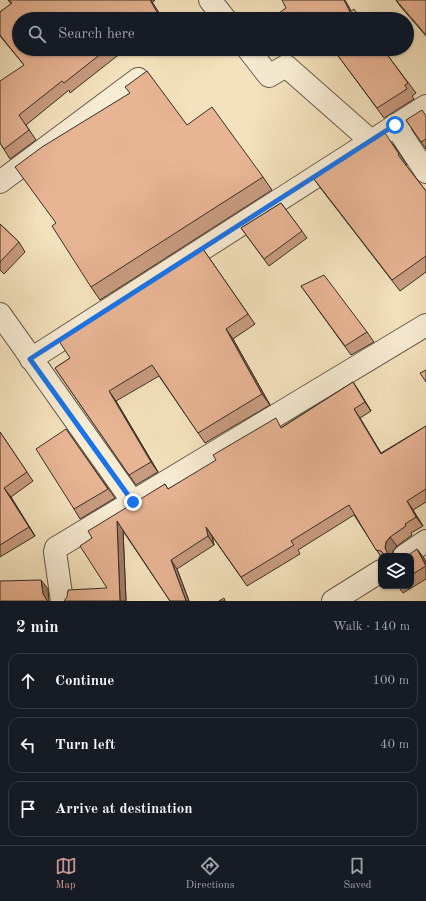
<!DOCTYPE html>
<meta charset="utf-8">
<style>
:root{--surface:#171b24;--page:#242831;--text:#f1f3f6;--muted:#9ea1a6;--line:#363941;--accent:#c59692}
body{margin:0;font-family:"Old Standard TT",serif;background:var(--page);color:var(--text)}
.controls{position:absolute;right:12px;bottom:12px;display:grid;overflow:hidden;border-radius:8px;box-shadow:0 1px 3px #0004}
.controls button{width:36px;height:36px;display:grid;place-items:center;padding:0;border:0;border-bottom:1px solid var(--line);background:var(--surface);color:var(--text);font:20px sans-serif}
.stop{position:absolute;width:12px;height:12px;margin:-9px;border:3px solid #1a73e8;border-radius:50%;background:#fff}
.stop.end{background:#1a73e8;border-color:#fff;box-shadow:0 1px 4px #0008}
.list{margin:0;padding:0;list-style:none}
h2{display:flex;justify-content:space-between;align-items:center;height:52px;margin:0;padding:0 16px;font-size:17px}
h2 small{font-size:13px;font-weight:400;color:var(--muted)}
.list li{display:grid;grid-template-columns:26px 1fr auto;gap:12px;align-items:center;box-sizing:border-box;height:56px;margin:0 8px 8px;padding:0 8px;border:1px solid var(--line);border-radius:12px}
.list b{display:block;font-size:15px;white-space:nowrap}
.list em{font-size:13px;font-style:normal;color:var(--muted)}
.icon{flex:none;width:22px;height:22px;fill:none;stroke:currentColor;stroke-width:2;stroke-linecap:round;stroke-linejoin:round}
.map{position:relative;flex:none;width:426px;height:601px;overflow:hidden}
.search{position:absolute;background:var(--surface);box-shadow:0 1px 3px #0004;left:12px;right:12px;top:12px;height:44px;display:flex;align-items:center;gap:10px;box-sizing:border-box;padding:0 14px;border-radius:22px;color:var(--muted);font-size:15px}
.sheet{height:244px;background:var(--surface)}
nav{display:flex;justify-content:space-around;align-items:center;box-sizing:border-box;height:56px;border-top:1px solid var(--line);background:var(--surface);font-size:11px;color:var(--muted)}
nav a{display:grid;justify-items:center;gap:2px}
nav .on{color:var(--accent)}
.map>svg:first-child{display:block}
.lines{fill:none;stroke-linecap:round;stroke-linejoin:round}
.minor-casing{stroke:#695b4b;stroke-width:24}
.minor{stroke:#f7ecd4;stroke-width:22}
.wall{fill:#c79b7f;stroke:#3b2e25}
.shaded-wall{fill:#a27e68;stroke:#3b2e25}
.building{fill:#e7b494;stroke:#3b2e25}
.route{stroke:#1a73e8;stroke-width:5}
</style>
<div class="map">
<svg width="426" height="601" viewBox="0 0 426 601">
<rect width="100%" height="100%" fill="#f3e2bd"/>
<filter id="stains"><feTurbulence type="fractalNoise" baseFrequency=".005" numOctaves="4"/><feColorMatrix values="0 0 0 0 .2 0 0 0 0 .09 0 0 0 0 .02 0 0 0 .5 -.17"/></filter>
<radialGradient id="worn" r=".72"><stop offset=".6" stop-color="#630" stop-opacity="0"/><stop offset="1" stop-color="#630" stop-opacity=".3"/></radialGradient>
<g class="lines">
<!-- minor casing -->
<g class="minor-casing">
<g id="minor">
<path d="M210 0 225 19"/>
<path d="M248 49 269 76 286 66 371 141"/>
<path d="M395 125 426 172"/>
<path d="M0 182 138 79"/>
<path d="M0 314 133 502"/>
<path d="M31 359 426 106"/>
<path d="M404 556 426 541"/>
<path d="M62 601 55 552 56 548 426 325"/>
<path d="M333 601 381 571"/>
</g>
</g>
<!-- minor -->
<use href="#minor" class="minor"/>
</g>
<!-- wall -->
<g class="wall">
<path d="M8 0H155L153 2 19 49H126L70 93 69 90 26 125 36 140 10 159 0 143 24 65 0 36V12L11 4Z"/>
<path d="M396 0H426V36L400 6Z"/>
<path d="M333 49H383L416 93 412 96 414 99 384 118Z"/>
<path d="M426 116V149L406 120Z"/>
<path d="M187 125 263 177 272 190 100 300 91 287Z"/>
<path d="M393 144 407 165 406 166 426 191V272L400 291 322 190 314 179Z"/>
<path d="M281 203 307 238 269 266 241 228Z"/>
<path d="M0 224 19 242 25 252 4 274 0 270Z"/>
<path d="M203 249 255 324 233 339 270 405 205 443 159 376 116 401 158 472 136 485 55 368 70 358Z"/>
<path d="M301 286 367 332 374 342 351 355Z"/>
<path d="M353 382 371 411 360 418 381 453 426 426V502L413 510 423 526 411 533 412 535 397 546 393 551 392 556H381V557L354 515 298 550 300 554 247 586 212 536 214 545 177 569 189 601H170L123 531 126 601 107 588 92 538 165 484 168 489 282 427Z"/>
<path d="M66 429 115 498 80 519 74 509Z"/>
<path d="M0 432 33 481 11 497 35 536 0 557Z"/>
<path d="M417 549 426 562V579L403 593 398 586H411V556Z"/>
</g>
<!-- shaded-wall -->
<g class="shaded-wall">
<path d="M150 0H151L163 19H161Z"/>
<path d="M344 0H345L356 19 350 12Z"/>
<path d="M226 329 233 339 270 405 262 394Z"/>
<path d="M353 382 359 391 371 411 365 402Z"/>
<path d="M109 391 116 401 158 472 151 462Z"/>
<path d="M354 409 360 418 387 463 381 454Z"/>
<path d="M4 488 11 497 35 536 29 527Z"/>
<path d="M407 501 413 510 423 526 416 517Z"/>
<path d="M117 521 123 530 126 601H120Z"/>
<path d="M206 527 212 536 214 545 208 536Z"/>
<path d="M390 537 397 546 393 551 392 556H389L385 548 386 542Z"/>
<path d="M417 549 424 558 426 562V565Z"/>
<path d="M171 560 177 569 189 601H186Z"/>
<path d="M41 580 48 589 49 601H47L43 594Z"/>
</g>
<!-- building -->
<g class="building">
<path d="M9 0H150L161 19H19V49H107L64 83 62 81 19 115 29 130 4 149 0 143V81L24 65 0 35V12L12 3Z"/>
<path d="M282 0H344L350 12 354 9 361 19H282L279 13 286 8Z"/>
<path d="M396 0H426V35Z"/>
<path d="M333 49H383L408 83 405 85 407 89 377 108Z"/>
<path d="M147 71 187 125 212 107 263 177 91 287 52 226 56 223 15 167 42 147 130 93 125 87Z"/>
<path d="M422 110 426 116V139L421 142 406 120Z"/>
<path d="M385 133 399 154 398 155 426 191V256L392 280 314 179Z"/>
<path d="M281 203 302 231 264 259 241 228Z"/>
<path d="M0 224 19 242 0 262Z"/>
<path d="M203 249 248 314 226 329 262 394 198 433 152 365 109 391 151 462 129 475 55 368 70 358 59 341Z"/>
<path d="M324 275 367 332 345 346 301 286Z"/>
<path d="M426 370V382L420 373Z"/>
<path d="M353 382 365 402 354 409 381 454 426 426V489L407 501 416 517 405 524 406 526 390 537 386 542 385 548 388 554 390 556H386L381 551 376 550 349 505 291 541 294 545 241 577 206 527 208 536 171 560 186 601H170L117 521 120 601H64L67 597 68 590 107 588 80 546 92 538 88 531 165 484 168 489 216 460 213 455 276 418 281 428Z"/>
<path d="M66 429 108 489 74 509 36 449Z"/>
<path d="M0 432 27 472 4 488 29 527 0 545Z"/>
<path d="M417 549 426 566 411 575V556H407Z"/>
<path d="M41 580 43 594 46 599 48 601H0V581Z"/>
<path d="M224 598 225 601H219Z"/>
</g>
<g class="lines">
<!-- route -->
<path class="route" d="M133 502 30 359 395 125"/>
</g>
<rect width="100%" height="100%" filter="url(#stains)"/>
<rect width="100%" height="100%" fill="url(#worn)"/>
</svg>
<div class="controls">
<button><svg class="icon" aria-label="layers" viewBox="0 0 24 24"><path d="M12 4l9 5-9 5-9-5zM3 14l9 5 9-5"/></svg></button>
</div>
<div class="stop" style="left:395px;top:125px"></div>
<div class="stop end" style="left:133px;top:502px"></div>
<div class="search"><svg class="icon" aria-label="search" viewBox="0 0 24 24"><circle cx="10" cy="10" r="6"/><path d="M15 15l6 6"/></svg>Search here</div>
</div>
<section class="sheet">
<h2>2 min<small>Walk · 140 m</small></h2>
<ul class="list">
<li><svg class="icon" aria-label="ahead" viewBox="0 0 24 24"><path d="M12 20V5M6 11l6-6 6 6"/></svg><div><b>Continue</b></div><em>100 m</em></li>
<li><svg class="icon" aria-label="left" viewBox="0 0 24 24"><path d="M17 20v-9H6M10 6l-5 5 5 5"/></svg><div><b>Turn left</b></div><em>40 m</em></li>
<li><svg class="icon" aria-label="arrive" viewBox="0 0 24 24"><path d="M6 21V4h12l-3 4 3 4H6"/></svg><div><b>Arrive at destination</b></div></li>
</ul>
</section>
<nav>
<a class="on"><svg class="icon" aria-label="map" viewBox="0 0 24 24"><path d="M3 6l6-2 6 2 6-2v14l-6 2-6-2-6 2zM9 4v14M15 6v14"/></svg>Map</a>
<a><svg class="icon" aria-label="directions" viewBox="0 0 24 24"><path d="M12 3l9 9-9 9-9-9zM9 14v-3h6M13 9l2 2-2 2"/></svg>Directions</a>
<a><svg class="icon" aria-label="saved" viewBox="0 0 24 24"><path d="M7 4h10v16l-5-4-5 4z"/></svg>Saved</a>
</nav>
